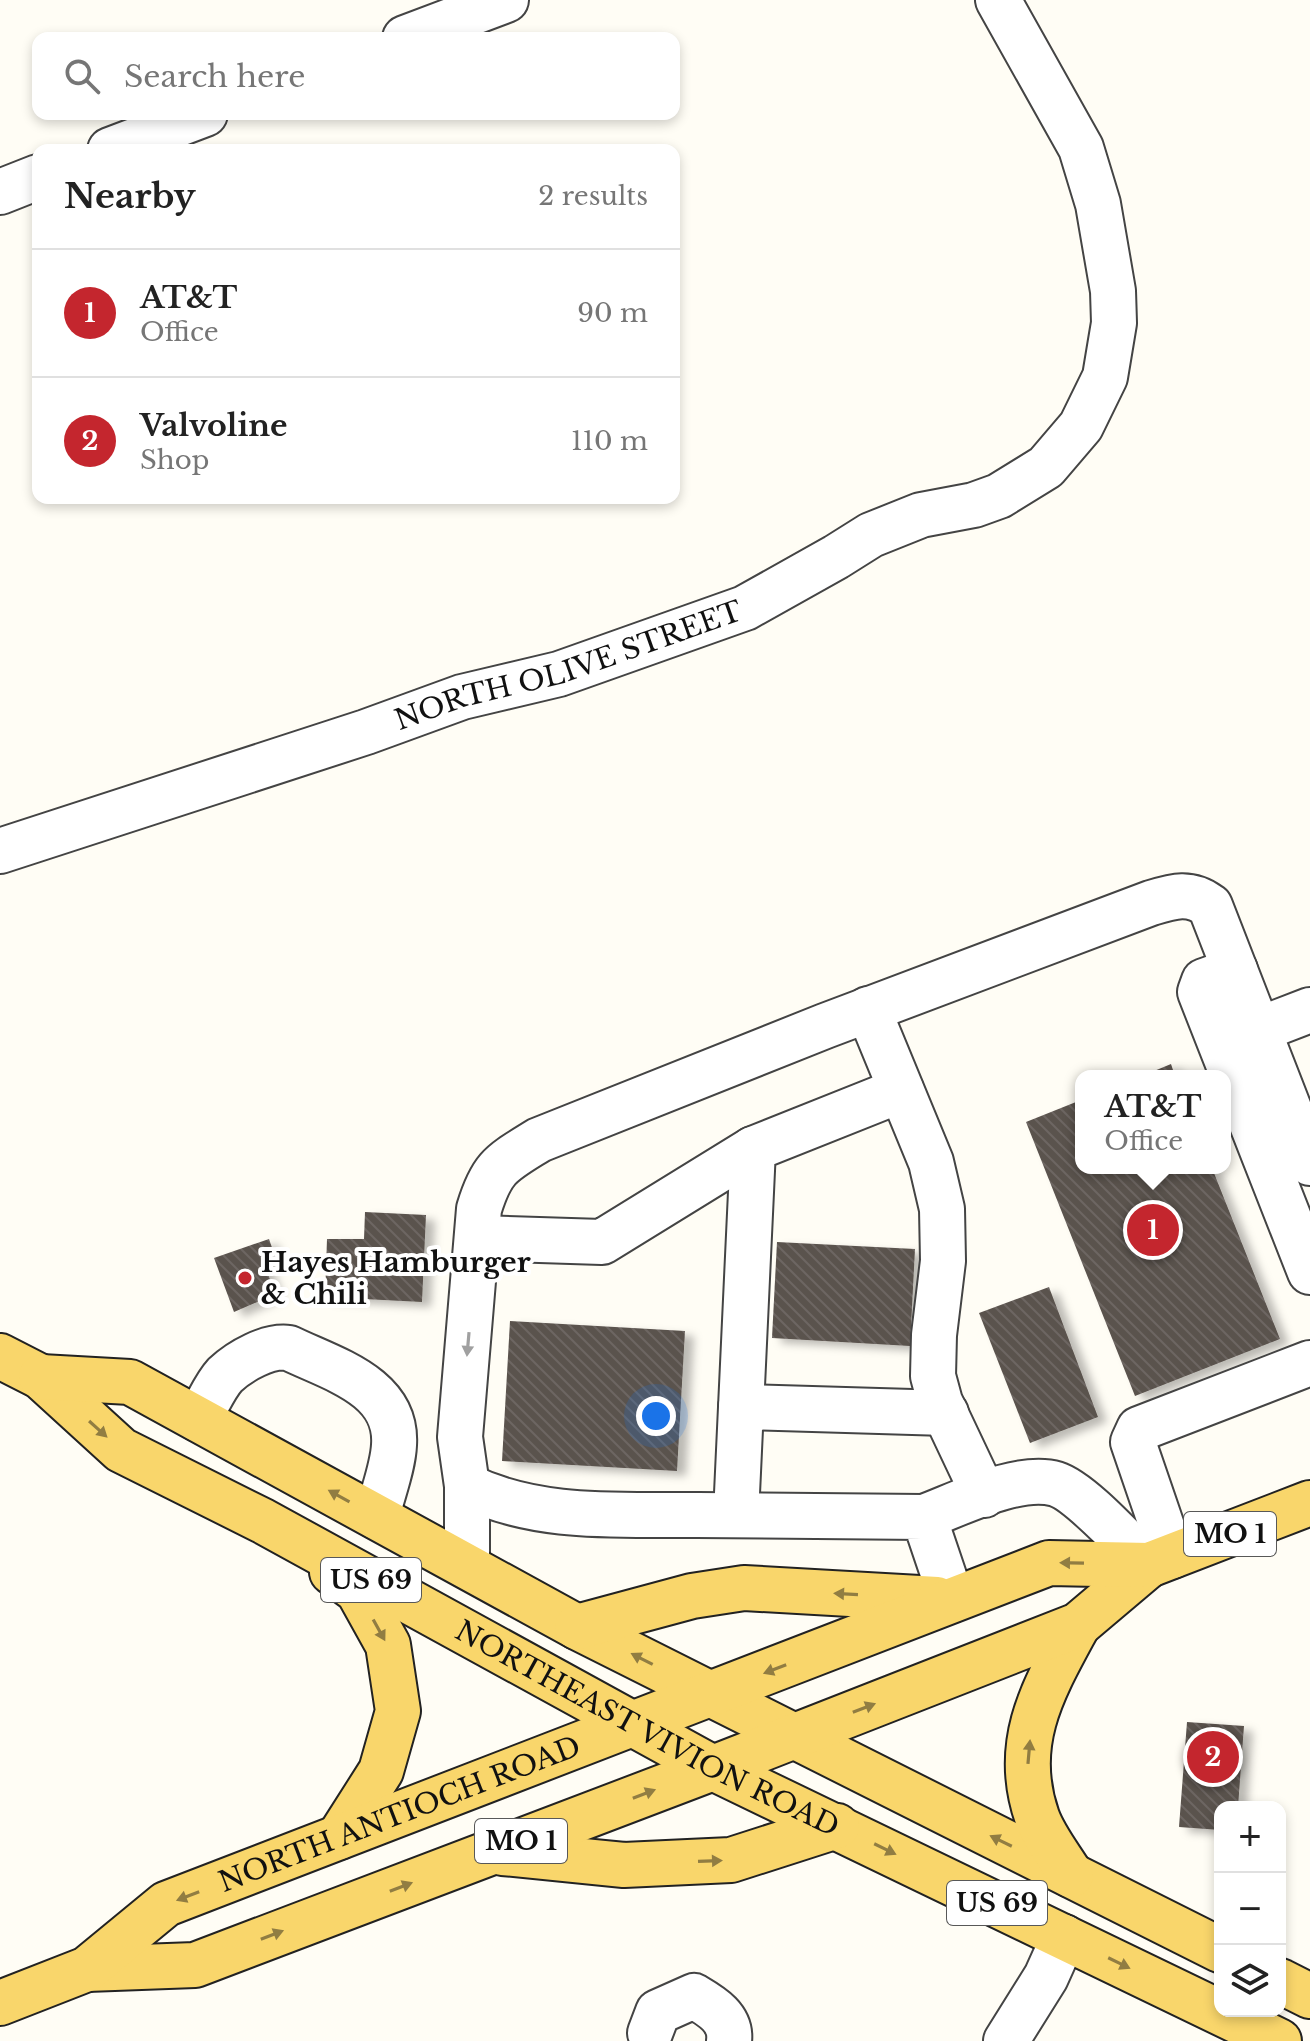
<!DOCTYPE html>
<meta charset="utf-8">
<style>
:root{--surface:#fff;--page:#f2f2f2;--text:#222;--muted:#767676;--line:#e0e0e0;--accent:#c4262e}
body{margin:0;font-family:"Libre Baskerville",serif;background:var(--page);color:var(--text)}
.controls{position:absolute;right:24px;bottom:24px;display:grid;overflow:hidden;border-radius:16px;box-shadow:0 4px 12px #0003}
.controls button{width:72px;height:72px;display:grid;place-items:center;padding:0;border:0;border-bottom:2px solid var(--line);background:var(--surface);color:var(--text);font:40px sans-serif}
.you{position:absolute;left:656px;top:1416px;width:28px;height:28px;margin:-20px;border:6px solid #fff;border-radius:50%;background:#1a73e8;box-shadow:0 0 0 12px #1a73e833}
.badge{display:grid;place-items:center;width:52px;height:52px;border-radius:50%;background:var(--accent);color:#fff;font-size:26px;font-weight:700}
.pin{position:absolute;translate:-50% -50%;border:4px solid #fff;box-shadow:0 2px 8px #0006}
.popup{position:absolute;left:1075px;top:1070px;width:156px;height:104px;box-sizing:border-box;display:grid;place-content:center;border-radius:16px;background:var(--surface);filter:drop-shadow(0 2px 6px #0005);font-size:26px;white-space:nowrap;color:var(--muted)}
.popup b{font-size:30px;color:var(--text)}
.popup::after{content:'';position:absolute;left:50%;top:100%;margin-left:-16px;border:16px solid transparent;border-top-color:var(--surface)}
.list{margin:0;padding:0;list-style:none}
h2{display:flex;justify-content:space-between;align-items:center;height:104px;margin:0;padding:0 32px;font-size:34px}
h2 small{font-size:26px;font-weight:400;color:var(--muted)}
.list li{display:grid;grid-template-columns:52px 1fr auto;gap:24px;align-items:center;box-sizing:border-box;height:128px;padding:0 32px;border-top:2px solid var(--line)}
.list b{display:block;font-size:30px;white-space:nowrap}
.list p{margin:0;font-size:26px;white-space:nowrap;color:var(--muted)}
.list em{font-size:26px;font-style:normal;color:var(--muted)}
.icon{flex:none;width:44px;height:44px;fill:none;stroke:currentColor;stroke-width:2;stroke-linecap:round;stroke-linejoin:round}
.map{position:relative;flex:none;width:1310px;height:2041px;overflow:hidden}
.search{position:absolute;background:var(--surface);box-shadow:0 4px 12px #0003;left:32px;top:32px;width:648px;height:88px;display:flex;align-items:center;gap:20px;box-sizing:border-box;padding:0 28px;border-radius:16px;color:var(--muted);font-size:30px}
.panel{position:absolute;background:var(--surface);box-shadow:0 4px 12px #0003;left:32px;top:144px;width:648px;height:360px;border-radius:16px}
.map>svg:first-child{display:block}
.building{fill:url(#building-back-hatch);filter:url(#shadow)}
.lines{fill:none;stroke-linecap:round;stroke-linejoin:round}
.minor-casing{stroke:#444;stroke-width:48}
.major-casing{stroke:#222;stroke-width:48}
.minor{stroke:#fff;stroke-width:44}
.major{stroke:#f9d66b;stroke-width:44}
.oneway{fill:#a0a0a0}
.oneway2{fill:#917d42}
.poi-dot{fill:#c4262e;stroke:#fff;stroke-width:3}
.labels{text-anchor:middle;stroke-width:8;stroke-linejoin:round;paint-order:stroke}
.shield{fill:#fff;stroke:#585858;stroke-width:2}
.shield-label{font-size:26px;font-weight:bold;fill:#111}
.street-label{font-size:28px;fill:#111;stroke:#fff}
.poi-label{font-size:28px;font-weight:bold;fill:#111;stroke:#fff;text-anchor:start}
</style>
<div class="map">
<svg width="1310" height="2041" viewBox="0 0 1310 2041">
<defs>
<pattern id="building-back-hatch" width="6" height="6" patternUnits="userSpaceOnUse" patternTransform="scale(2)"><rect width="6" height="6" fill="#5a524d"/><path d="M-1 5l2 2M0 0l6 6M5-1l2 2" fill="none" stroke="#6d6662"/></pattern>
<filter id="shadow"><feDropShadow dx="9" dy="5" stdDeviation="4" flood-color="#0004"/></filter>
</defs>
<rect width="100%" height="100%" fill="#fffdf5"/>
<!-- building -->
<g class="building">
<path d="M1171 1064 1175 1076H1142Z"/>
<path d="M1081 1100V1168H1212L1280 1339 1135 1396 1026 1122Z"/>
<path d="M365 1212 426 1215 422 1302 325 1297 327 1239H364Z"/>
<path d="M269 1239 276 1259 263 1262 276 1294 234 1312 214 1258Z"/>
<path d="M777 1242 915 1249 910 1346 772 1338Z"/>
<path d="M1049 1287 1098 1417 1030 1443 979 1313Z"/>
<path d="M510 1321 685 1331 677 1471 502 1461Z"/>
<path d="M1187 1722 1244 1726 1238 1807H1220V1830L1179 1827Z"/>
</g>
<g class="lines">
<!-- minor casing -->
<g class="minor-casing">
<g id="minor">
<path d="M405 38 506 0"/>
<path d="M110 150 205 114"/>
<path d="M0 192 38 177"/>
<path id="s1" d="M0 851 366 732 462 697 559 674 745 608 836 557 871 535 921 515 974 505 999 496 1046 467 1081 426 1105 377 1114 323 1113 291 1098 204 1081 148 998 0"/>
<path d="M1235 970 1204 981 1200 992 1310 1272"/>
<path d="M868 1009 931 1162 942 1209 943 1261 934 1335 933 1376 940 1402 984 1495"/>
<path d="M1258 1030 1310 1010"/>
<path d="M478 1238 602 1242 753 1149"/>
<path d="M741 1407 946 1413"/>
<path d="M198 1419C207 1406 214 1387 225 1375 240 1361 268 1345 289 1348 332 1369 398 1386 394 1445 393 1468 382 1494 377 1517"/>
<path d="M467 1486C538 1521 620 1514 697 1515 773 1516 849 1516 924 1517L952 1600"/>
<path d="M736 1515 753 1149 901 1090"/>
<path d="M924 1517C959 1504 1019 1473 1056 1484 1081 1492 1128 1545 1149 1565"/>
<path d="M1172 1556 1133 1442 1139 1429 1310 1363"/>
<path d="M467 1566V1486L460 1437 479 1209C492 1166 502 1163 539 1140L825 1026 1151 903C1174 896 1190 891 1210 906L1310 1163"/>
<path d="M650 2033 658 2012 694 1996C711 2006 732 2018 729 2041"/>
<path d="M1006 2041 1046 1977 1064 1937"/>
</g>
</g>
<!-- major casing -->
<g class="major-casing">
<g id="major">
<path id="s2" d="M0 1356 41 1377 121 1450 263 1521 713 1768 1279 2041"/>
<path d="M41 1377 130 1382 577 1627 1220 1950"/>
<path d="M332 1572 358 1591 388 1645 398 1711 381 1771 339 1837"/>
<path d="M577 1627 692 1596 744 1588 937 1599"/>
<path d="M503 1853 624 1865 731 1860 837 1826"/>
<path d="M1071 1875C1060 1857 1044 1837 1037 1817 1011 1742 1044 1688 1078 1625"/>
<path d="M87 1969 195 1965 713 1768 1078 1625 1149 1565"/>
<path d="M1280 1981 1310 1996"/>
<path id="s3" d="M0 2003 87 1969 166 1904 1049 1563 1149 1565 1310 1503"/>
</g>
</g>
<!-- minor -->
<use href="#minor" class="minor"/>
<!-- major -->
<use href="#major" class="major"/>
</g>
<!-- one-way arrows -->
<defs><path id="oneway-solid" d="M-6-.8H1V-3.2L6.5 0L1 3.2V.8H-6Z" transform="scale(2)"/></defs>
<use class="oneway" href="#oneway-solid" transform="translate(468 1344) rotate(95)"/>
<g class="oneway2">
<use href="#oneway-solid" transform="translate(98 1429) rotate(42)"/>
<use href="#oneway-solid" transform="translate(339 1496) rotate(-151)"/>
<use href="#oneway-solid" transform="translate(1072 1563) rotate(-179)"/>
<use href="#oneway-solid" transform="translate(846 1594) rotate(-177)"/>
<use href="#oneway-solid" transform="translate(379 1630) rotate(61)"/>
<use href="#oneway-solid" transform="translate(642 1659) rotate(-153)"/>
<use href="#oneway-solid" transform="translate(775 1669) rotate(159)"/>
<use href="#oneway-solid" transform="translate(864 1708) rotate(-21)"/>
<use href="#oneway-solid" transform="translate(1029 1752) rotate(-85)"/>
<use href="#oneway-solid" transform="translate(644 1794) rotate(-21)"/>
<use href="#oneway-solid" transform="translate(1001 1841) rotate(-154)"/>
<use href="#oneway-solid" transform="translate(885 1849) rotate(26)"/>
<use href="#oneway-solid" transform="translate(710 1861) rotate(-2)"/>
<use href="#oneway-solid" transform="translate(401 1887) rotate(-21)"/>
<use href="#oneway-solid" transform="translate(188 1896) rotate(159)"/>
<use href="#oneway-solid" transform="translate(272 1935) rotate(-21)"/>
<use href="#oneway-solid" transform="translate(1119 1963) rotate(26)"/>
</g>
<!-- markers -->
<circle class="poi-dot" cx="245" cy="1278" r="8"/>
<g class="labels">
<!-- shield labels -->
<g class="shield">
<rect x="1184" y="1512" width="92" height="44" rx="6"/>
<rect x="321" y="1558" width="100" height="44" rx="6"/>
<rect x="475" y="1819" width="92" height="44" rx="6"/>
<rect x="947" y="1881" width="100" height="44" rx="6"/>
</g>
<g class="shield-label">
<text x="1230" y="1543">MO 1</text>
<text x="371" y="1589">US 69</text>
<text x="521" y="1850">MO 1</text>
<text x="997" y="1912">US 69</text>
</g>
<!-- street labels -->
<g class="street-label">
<text dy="10" stroke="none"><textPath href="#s1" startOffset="598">NORTH OLIVE STREET</textPath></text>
<text dy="10" stroke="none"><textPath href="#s2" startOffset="750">NORTHEAST VIVION ROAD</textPath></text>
<text dy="10" stroke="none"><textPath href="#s3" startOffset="446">NORTH ANTIOCH ROAD</textPath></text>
</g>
<!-- poi labels -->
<g class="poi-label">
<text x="261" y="1272">Hayes Hamburger<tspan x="261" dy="32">&amp; Chili</tspan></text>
</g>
</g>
</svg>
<div class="controls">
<button>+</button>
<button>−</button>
<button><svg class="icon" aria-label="layers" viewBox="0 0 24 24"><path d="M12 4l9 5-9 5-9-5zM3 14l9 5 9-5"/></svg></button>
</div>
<div class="you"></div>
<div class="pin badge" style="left:1153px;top:1230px">1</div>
<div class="popup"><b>AT&amp;T</b>Office</div>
<div class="pin badge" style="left:1213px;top:1757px">2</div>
<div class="search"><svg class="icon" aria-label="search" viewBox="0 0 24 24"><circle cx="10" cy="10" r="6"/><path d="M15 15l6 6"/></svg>Search here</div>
<section class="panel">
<h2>Nearby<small>2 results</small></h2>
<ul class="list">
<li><span class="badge">1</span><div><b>AT&amp;T</b><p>Office</p></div><em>90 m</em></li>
<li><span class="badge">2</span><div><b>Valvoline</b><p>Shop</p></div><em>110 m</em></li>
</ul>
</section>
</div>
